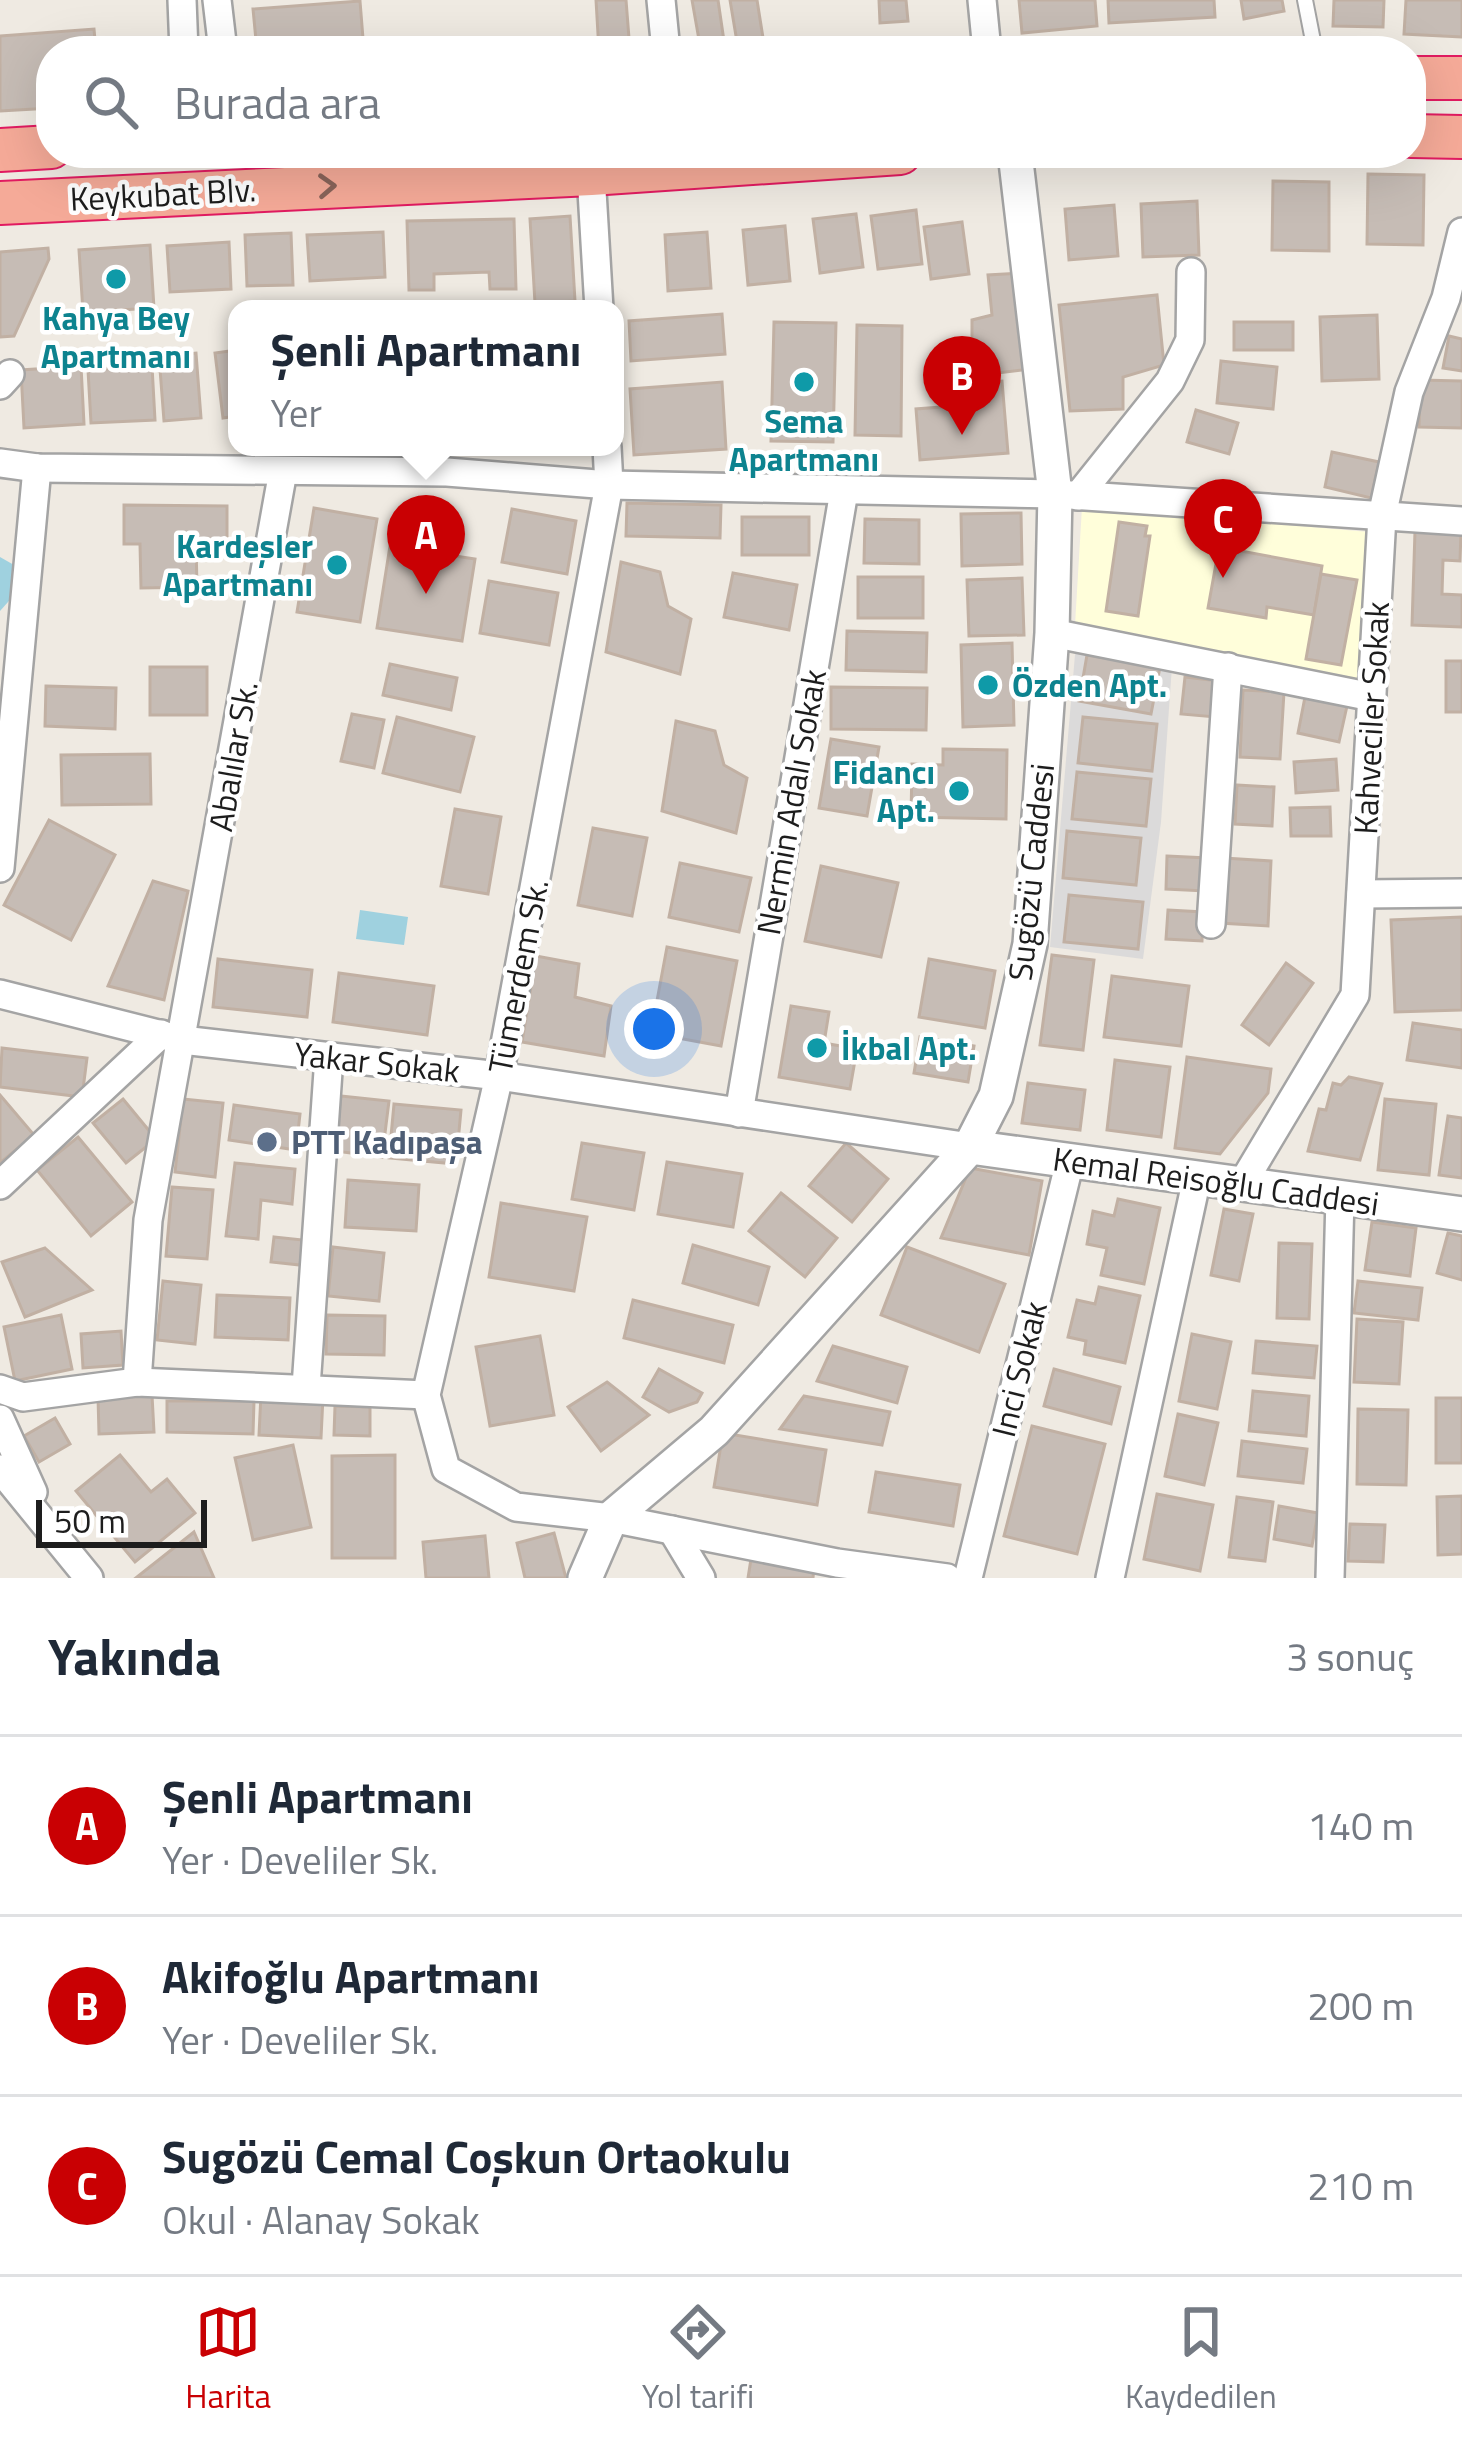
<!DOCTYPE html>
<html lang="tr">
<meta charset="utf-8">
<style>
:root{--surface:#fff;--page:#f2f2f3;--text:#1f2937;--muted:#747a83;--line:#e0e1e3;--accent:#c90003}
body{margin:0;font-family:"Titillium Web",sans-serif;background:var(--page);color:var(--text)}
.scale{position:absolute;left:36px;bottom:30px;width:171px;box-sizing:border-box;padding-left:12px;border:6px solid #1d1d1d;border-top:0;font-size:33px;line-height:42px;white-space:nowrap;color:#1d1d1d;-webkit-text-stroke:9px #fff;paint-order:stroke}
.you{position:absolute;left:654px;top:1029px;width:42px;height:42px;margin:-30px;border:9px solid #fff;border-radius:50%;background:#1a73e8;box-shadow:0 0 0 18px #1a73e833}
.badge{display:grid;place-items:center;width:78px;height:78px;border-radius:50%;background:var(--accent);color:#fff;font-size:39px;font-weight:700}
.pin{position:absolute;translate:-50% -99px;filter:drop-shadow(0 3px 6px #0008)}
.pin::after{content:'';position:absolute;top:63px;width:42px;height:36px;background:inherit;clip-path:polygon(0 0,100% 0,50% 100%)}
.popup{position:absolute;left:228px;top:300px;width:396px;height:156px;box-sizing:border-box;display:grid;place-content:center;border-radius:24px;background:var(--surface);filter:drop-shadow(0 3px 9px #0005);font-size:39px;white-space:nowrap;color:var(--muted)}
.popup b{font-size:45px;color:var(--text)}
.popup::after{content:'';position:absolute;left:50%;top:100%;margin-left:-24px;border:24px solid transparent;border-top-color:var(--surface)}
.list{margin:0;padding:0;list-style:none}
h2{display:flex;justify-content:space-between;align-items:center;height:156px;margin:0;padding:0 48px;font-size:51px}
h2 small{font-size:39px;font-weight:400;color:var(--muted)}
.list li{display:grid;grid-template-columns:78px 1fr auto;gap:36px;align-items:center;box-sizing:border-box;height:180px;padding:0 48px;border-top:3px solid var(--line)}
.list b{display:block;font-size:45px;white-space:nowrap}
.list p{margin:0;font-size:39px;white-space:nowrap;color:var(--muted)}
.list em{font-size:39px;font-style:normal;color:var(--muted)}
.icon{flex:none;width:66px;height:66px;fill:none;stroke:currentColor;stroke-width:2;stroke-linecap:round;stroke-linejoin:round}
.map{position:relative;flex:none;width:1462px;height:1578px;overflow:hidden}
.search{position:absolute;background:var(--surface);box-shadow:0 12px 48px #0002;left:36px;right:36px;top:36px;height:132px;display:flex;align-items:center;gap:30px;box-sizing:border-box;padding:0 42px;border-radius:48px;color:var(--muted);font-size:45px}
.sheet{height:696px;background:var(--surface)}
nav{display:flex;justify-content:space-around;align-items:center;box-sizing:border-box;height:168px;border-top:3px solid var(--line);background:var(--surface);font-size:33px;color:var(--muted)}
nav a{display:grid;justify-items:center;gap:6px}
nav .on{color:var(--accent)}
.map>svg:first-child{display:block}
.residential{fill:#dbdada}
.education{fill:#fffeda}
.water{fill:#9fd1df}
.building{fill:#c6bcb5;stroke:#c1b0a3;stroke-width:3}
.lines{fill:none;stroke-linecap:round;stroke-linejoin:round}
.service-casing{stroke:#a4a4a4;stroke-width:18}
.minor-casing{stroke:#a4a4a4;stroke-width:32}
.tertiary-casing{stroke:#a4a4a4;stroke-width:38}
.trunk-casing{stroke:#e11b61;stroke-width:46}
.service{stroke:#fff;stroke-width:14}
.minor{stroke:#fff;stroke-width:27}
.tertiary{stroke:#fff;stroke-width:33}
.trunk{stroke:#f5aa98;stroke-width:42}
.oneway{stroke:#89645a}
.culture-dot{fill:#0f9aa8;stroke:#fff;stroke-width:4.5}
.service-dot{fill:#5c6f8a;stroke:#fff;stroke-width:4.5}
.labels{text-anchor:middle;stroke-width:9;stroke-linejoin:round;paint-order:stroke}
.street-label{font-size:33px;fill:#1d1d1d;stroke:#fff}
.culture-label{font-size:33px;font-weight:bold;fill:#0d838f;stroke:#fff}
.service-label{font-size:33px;font-weight:bold;fill:#4e5e75;stroke:#fff;text-anchor:start}
</style>
<div class="map">
<svg width="1462" height="1578" viewBox="0 0 1462 1578">
<rect width="100%" height="100%" fill="#efeae2"/>
<!-- residential -->
<path class="residential" d="M1076 643 1172 666 1161 822 1143 959 1050 947Z"/>
<!-- education -->
<path class="education" d="M1082 507 1369 532 1367 637 1356 682 1075 625Z"/>
<!-- water -->
<g class="water">
<path d="M0 557 14 565 16 593 0 611Z"/>
<path d="M360 910 408 917 404 945 356 939Z"/>
</g>
<!-- building -->
<g class="building">
<path d="M596 0H626L630 51H599Z"/>
<path d="M692 0H718L725 48 701 51Z"/>
<path d="M730 0H757L764 44 738 48Z"/>
<path d="M879 0H906L908 21 880 23Z"/>
<path d="M1019 0H1095L1097 26 1022 33Z"/>
<path d="M1108 0H1214L1215 17 1109 23Z"/>
<path d="M1241 0H1282L1284 11 1244 19Z"/>
<path d="M1334 0H1384L1383 27 1333 26Z"/>
<path d="M1406 0H1462V37L1404 34Z"/>
<path d="M360 1 364 51H257L253 9Z"/>
<path d="M94 29 96 51H51V108L0 111V36Z"/>
<path d="M1368 174 1424 175 1423 245 1367 244Z"/>
<path d="M1273 181 1329 182V251L1272 250Z"/>
<path d="M1197 201 1199 255 1143 257 1141 204Z"/>
<path d="M1114 205 1118 256 1069 260 1065 209Z"/>
<path d="M916 210 922 264 878 269 871 216Z"/>
<path d="M856 214 863 267 820 273 813 219Z"/>
<path d="M570 216 575 301 535 303 530 219Z"/>
<path d="M514 219 516 289H490L489 272 434 274V290H409L407 221Z"/>
<path d="M962 222 969 274 931 279 924 227Z"/>
<path d="M785 226 790 281 748 285 743 230Z"/>
<path d="M383 232 385 277 310 281 307 235Z"/>
<path d="M707 232 711 288 668 291 665 235Z"/>
<path d="M291 233 293 285 247 286 245 235Z"/>
<path d="M229 242 231 289 170 292 167 246Z"/>
<path d="M150 245 154 308 83 312 79 250Z"/>
<path d="M48 248 49 259 14 336 0 337V252Z"/>
<path d="M1021 273 1030 369 972 376V320L992 315 988 275Z"/>
<path d="M1157 295 1164 365 1123 377V409L1070 411 1059 305Z"/>
<path d="M722 314 725 354 631 361 629 321Z"/>
<path d="M1377 315 1379 379 1322 381 1320 317Z"/>
<path d="M774 322 836 323 833 442 771 441Z"/>
<rect x="1234" y="322" width="59" height="28"/>
<path d="M857 325 902 326 901 436 855 435Z"/>
<path d="M1449 336 1462 339V371L1443 368Z"/>
<path d="M237 350V416L223 418 215 353Z"/>
<path d="M196 353 201 418 164 421 159 356Z"/>
<path d="M1221 361 1277 367 1273 409 1217 403Z"/>
<path d="M81 366 84 424 24 428 21 370Z"/>
<path d="M152 366 155 420 91 423 88 370Z"/>
<path d="M1420 380 1462 381V428L1419 427Z"/>
<path d="M1002 381 1008 453 920 460 916 409 941 407 940 386Z"/>
<path d="M722 382 726 449 634 455 630 389Z"/>
<path d="M1196 410 1238 423 1229 454 1187 442Z"/>
<path d="M375 447H447V449L375 451Z"/>
<path d="M1332 452 1379 462 1371 498 1325 487Z"/>
<path d="M627 503 721 505 720 538 626 536Z"/>
<path d="M124 505 227 506V545L196 544 197 587 141 588 140 544H124Z"/>
<path d="M314 508 377 519 360 622 297 612Z"/>
<path d="M512 509 576 521 567 574 502 562Z"/>
<path d="M1021 513 1022 564 962 566 961 514Z"/>
<rect x="742" y="517" width="67" height="38"/>
<path d="M865 519 919 520V564L864 563Z"/>
<path d="M1119 522 1147 526 1145 536H1150L1138 616 1106 611Z"/>
<path d="M1415 531 1461 532 1460 561 1443 560 1442 594 1462 595V627L1412 625Z"/>
<path d="M390 546 475 559 462 641 377 628Z"/>
<path d="M1219 547 1322 566 1314 615 1267 607 1266 618 1208 608Z"/>
<path d="M621 562 660 572 668 606 691 619 680 674 606 652Z"/>
<path d="M733 573 797 585 789 630 724 617Z"/>
<path d="M1321 574 1357 580 1341 665 1306 659Z"/>
<rect x="858" y="577" width="65" height="41"/>
<path d="M1022 578 1024 635 969 636 967 580Z"/>
<path d="M489 581 558 593 549 645 480 633Z"/>
<path d="M847 631 927 633 926 672 846 670Z"/>
<path d="M1012 643 1014 725 963 727 961 645Z"/>
<path d="M1087 655 1160 667 1151 714 1079 701Z"/>
<rect x="1446" y="661" width="16" height="51"/>
<path d="M390 664 457 678 451 710 383 695Z"/>
<rect x="150" y="667" width="57" height="48"/>
<path d="M1185 677 1219 681 1215 717 1181 714Z"/>
<path d="M46 686 116 688 115 729 45 726Z"/>
<path d="M831 687 927 688 926 730 831 729Z"/>
<path d="M1243 690 1284 692 1280 759 1240 757Z"/>
<path d="M1305 697 1347 706 1339 742 1298 733Z"/>
<path d="M352 714 384 720 374 768 341 761Z"/>
<path d="M397 717 474 737 460 792 383 773Z"/>
<path d="M1083 717 1157 724 1152 771 1078 763Z"/>
<path d="M676 721 715 731 724 765 747 778 736 833 662 811Z"/>
<path d="M831 739 879 747 867 816 819 808Z"/>
<path d="M943 749 1007 750 1006 819 911 817 912 764 943 765Z"/>
<path d="M150 754 151 804 62 805 61 755Z"/>
<path d="M1336 759 1338 790 1296 793 1294 762Z"/>
<path d="M1077 772 1151 779 1146 826 1072 819Z"/>
<path d="M1237 785 1274 787 1272 826 1235 824Z"/>
<path d="M1330 807 1331 836H1291L1290 808Z"/>
<path d="M455 809 501 817 488 894 441 886Z"/>
<path d="M49 820 115 855 71 940 4 905Z"/>
<path d="M593 828 647 838 632 916 578 905Z"/>
<path d="M1067 831 1141 838 1136 885 1063 878Z"/>
<path d="M1167 856 1207 858 1205 891 1166 889Z"/>
<path d="M1224 858 1271 861 1268 926 1220 923Z"/>
<path d="M680 863 751 878 739 932 669 917Z"/>
<path d="M821 866 898 883 881 957 805 941Z"/>
<path d="M153 881 188 891 164 1000 108 986Z"/>
<path d="M1069 895 1143 902 1138 949 1064 942Z"/>
<path d="M1168 910 1203 912 1202 941 1166 939Z"/>
<path d="M1462 917V1010L1395 1012 1391 920Z"/>
<path d="M667 947 737 961 721 1046 651 1033Z"/>
<path d="M1052 955 1094 960 1083 1050 1040 1045Z"/>
<path d="M536 956 579 964 575 997 611 1006 604 1056 522 1042Z"/>
<path d="M218 959 312 970 307 1017 213 1007Z"/>
<path d="M929 959 995 971 985 1028 919 1017Z"/>
<path d="M1286 963 1313 983 1269 1045 1242 1025Z"/>
<path d="M339 973 434 986 427 1035 333 1022Z"/>
<path d="M1112 976 1189 986 1181 1046 1104 1037Z"/>
<path d="M791 1006 829 1012 824 1043 857 1049 850 1089 779 1077Z"/>
<path d="M1413 1023 1462 1030V1068L1407 1060Z"/>
<path d="M920 1037 974 1046 968 1082 914 1073Z"/>
<path d="M2 1048 87 1058 82 1097 0 1087Z"/>
<path d="M1187 1057 1271 1069 1268 1093 1220 1154 1175 1148Z"/>
<path d="M1115 1060 1170 1067 1161 1137 1107 1130Z"/>
<path d="M1349 1077 1382 1084 1360 1160 1308 1151 1319 1109 1326 1110 1333 1083 1341 1085Z"/>
<path d="M1028 1083 1085 1090 1080 1130 1022 1123Z"/>
<path d="M0 1095 34 1135 0 1163Z"/>
<path d="M341 1096 389 1101 382 1157 335 1151Z"/>
<path d="M123 1099 156 1139 126 1163 93 1123Z"/>
<path d="M183 1099 223 1103 215 1177 175 1172Z"/>
<path d="M1385 1099 1436 1104 1429 1175 1378 1170Z"/>
<path d="M394 1104 461 1110 456 1164 389 1158Z"/>
<path d="M234 1105 300 1114 296 1150 229 1140Z"/>
<path d="M1448 1116 1462 1118V1178L1439 1175Z"/>
<path d="M78 1137 132 1202 91 1236 37 1170Z"/>
<path d="M582 1143 644 1153 634 1210 572 1199Z"/>
<path d="M846 1143 888 1179 852 1222 809 1186Z"/>
<path d="M667 1162 742 1174 733 1227 658 1214Z"/>
<path d="M235 1163 295 1169 292 1204 261 1200 258 1239 226 1236Z"/>
<path d="M970 1168 1042 1181 1029 1255 941 1238Z"/>
<path d="M348 1180 419 1185 416 1231 345 1227Z"/>
<path d="M172 1187 213 1190 207 1259 166 1256Z"/>
<path d="M781 1193 837 1238 805 1277 749 1231Z"/>
<path d="M1118 1199 1160 1208 1144 1284 1101 1275 1107 1248 1087 1244 1093 1211 1114 1216Z"/>
<path d="M501 1203 587 1217 574 1291 489 1277Z"/>
<path d="M1224 1209 1253 1214 1239 1281 1211 1275Z"/>
<path d="M1372 1222 1416 1228 1410 1276 1365 1270Z"/>
<path d="M1448 1233 1462 1236V1280L1437 1273Z"/>
<path d="M274 1237 303 1240 300 1265 271 1262Z"/>
<path d="M1279 1243 1312 1244 1309 1319 1277 1318Z"/>
<path d="M693 1245 769 1267 758 1305 683 1283Z"/>
<path d="M333 1247 384 1253 379 1301 328 1296Z"/>
<path d="M907 1247 1005 1284 979 1352 881 1315Z"/>
<path d="M45 1248 92 1290 25 1317 2 1262Z"/>
<path d="M163 1281 201 1285 195 1344 157 1340Z"/>
<path d="M1358 1281 1422 1288 1418 1320 1354 1313Z"/>
<path d="M1099 1287 1140 1296 1125 1363 1084 1354 1086 1341 1068 1337 1077 1300 1095 1304Z"/>
<path d="M217 1295 290 1298 288 1340 215 1337Z"/>
<path d="M633 1300 733 1325 724 1363 624 1338Z"/>
<path d="M61 1315 72 1369 15 1381 4 1327Z"/>
<path d="M327 1315 385 1316 384 1355 326 1354Z"/>
<path d="M1357 1319 1403 1322 1399 1384 1354 1382Z"/>
<path d="M121 1331 123 1365 83 1368 81 1334Z"/>
<path d="M1192 1334 1231 1342 1217 1409 1179 1401Z"/>
<path d="M540 1336 554 1415 490 1426 476 1347Z"/>
<path d="M1256 1341 1317 1346 1314 1378 1253 1373Z"/>
<path d="M833 1346 907 1367 897 1403 817 1381Z"/>
<path d="M659 1369 702 1393 697 1402 669 1412 643 1397Z"/>
<path d="M1054 1369 1120 1387 1111 1424 1044 1406Z"/>
<path d="M607 1382 649 1415 601 1451 568 1407Z"/>
<path d="M1253 1391 1309 1396 1306 1436 1249 1431Z"/>
<path d="M261 1394 323 1397 321 1438 259 1435Z"/>
<path d="M152 1395 154 1432 99 1434 98 1397Z"/>
<path d="M804 1396 890 1412 882 1445 780 1429Z"/>
<rect x="1436" y="1398" width="26" height="65"/>
<path d="M167 1401H254L253 1434 167 1432Z"/>
<path d="M335 1406 370 1407V1436L334 1435Z"/>
<path d="M1358 1409 1408 1410 1406 1485 1357 1484Z"/>
<path d="M1178 1414 1218 1423 1204 1485 1165 1476Z"/>
<path d="M55 1418 70 1444 39 1462 24 1436Z"/>
<path d="M1032 1426 1105 1444 1077 1554 1004 1536Z"/>
<path d="M723 1433 826 1450 817 1505 714 1487Z"/>
<path d="M1242 1441 1307 1449 1303 1483 1238 1476Z"/>
<path d="M293 1445 311 1527 253 1540 235 1458Z"/>
<path d="M120 1455 151 1492 167 1479 195 1513 135 1562 76 1491Z"/>
<path d="M395 1455V1558H332V1456Z"/>
<path d="M876 1472 960 1485 953 1526 869 1512Z"/>
<path d="M1157 1494 1213 1505 1200 1571 1144 1559Z"/>
<path d="M1462 1496V1554L1438 1555 1437 1497Z"/>
<path d="M1237 1497 1273 1502 1265 1561 1229 1557Z"/>
<path d="M1279 1506 1318 1513 1312 1546 1274 1539Z"/>
<path d="M1350 1524 1385 1525 1383 1562 1348 1561Z"/>
<path d="M194 1532 214 1578 137 1577Z"/>
<path d="M554 1533 566 1578H525L517 1543Z"/>
<path d="M485 1536 489 1578H426L423 1542Z"/>
<path d="M751 1559 814 1567 813 1578H748Z"/>
</g>
<g class="lines">
<!-- service casing -->
<g class="service-casing">
<path id="service" d="M1305 0 1315 51"/>
</g>
<!-- minor casing -->
<g class="minor-casing">
<g id="minor">
<path d="M182 0 184 51"/>
<path d="M217 0 223 51"/>
<path d="M661 0 666 51"/>
<path d="M982 0 987 51"/>
<path d="M591 174 599 309"/>
<path d="M0 385 10 374"/>
<path d="M607 447 609 485 499 1076 426 1395 446 1469 516 1507 611 1518 837 1563 947 1578"/>
<path d="M0 463 37 468 447 472 609 485 1055 494 1462 521"/>
<path d="M1078 496 1170 381 1190 340 1191 272"/>
<path d="M1052 633 1372 697"/>
<path d="M0 868 37 468"/>
<path d="M1361 894 1462 893"/>
<path d="M1211 924 1228 667"/>
<path d="M0 994 182 1040 499 1076 970 1147"/>
<path d="M739 1113 844 491"/>
<path d="M1242 1184 1355 995 1382 516 1409 392 1446 298 1462 232"/>
<path d="M0 1185 161 1034"/>
<path d="M137 1382 148 1220 283 471"/>
<path d="M306 1387 329 1057"/>
<path d="M0 1389 23 1397 137 1382 426 1395"/>
<path d="M0 1419 33 1492"/>
<path d="M0 1469 89 1578"/>
<path d="M672 1530 701 1578"/>
<path d="M968 1578 1070 1161"/>
<path d="M1110 1578 1197 1178"/>
<path d="M1330 1578 1340 1197"/>
</g>
</g>
<!-- tertiary casing -->
<g class="tertiary-casing">
<g id="tertiary">
<path d="M970 1147 1462 1214"/>
<path d="M585 1578 611 1518 714 1431 970 1147 996 1096 1030 944 1052 633 1055 494 1015 153"/>
</g>
</g>
<!-- trunk casing -->
<g class="trunk-casing">
<g id="trunk">
<path d="M1411 78H1462"/>
<path d="M1411 136 1462 137"/>
<path d="M0 150 51 147"/>
<path d="M0 203 591 174 900 153"/>
</g>
</g>
<!-- service -->
<use href="#service" class="service"/>
<!-- minor -->
<use href="#minor" class="minor"/>
<!-- tertiary -->
<use href="#tertiary" class="tertiary"/>
<!-- trunk -->
<use href="#trunk" class="trunk"/>
</g>
<!-- one-way arrows -->
<defs><path id="oneway-chevron" d="M-2-3.5L2.5 0L-2 3.5" fill="none" stroke-width="1.6" stroke-linecap="round" stroke-linejoin="round" transform="scale(3)"/></defs>
<use class="oneway" href="#oneway-chevron" transform="translate(327 186) rotate(-3)"/>
<!-- markers -->
<g class="culture-dot">
<circle cx="116" cy="279" r="12"/>
<circle cx="804" cy="382" r="12"/>
<circle cx="337" cy="565" r="12"/>
<circle cx="988" cy="685" r="12"/>
<circle cx="959" cy="791" r="12"/>
<circle cx="817" cy="1048" r="12"/>
</g>
<circle class="service-dot" cx="267" cy="1142" r="12"/>
<g class="labels">
<!-- street labels -->
<g class="street-label">
<text transform="translate(163 194) rotate(-3)" y="12">Keykubat Blv.</text>
<text transform="translate(1371 718) rotate(-87)" y="12">Kahveciler Sokak</text>
<text transform="translate(233 756) rotate(-80)" y="12">Abalılar Sk.</text>
<text transform="translate(791 802) rotate(-80)" y="12">Nermin Adalı Sokak</text>
<text transform="translate(1031 872) rotate(-84)" y="12">Sugözü Caddesi</text>
<text transform="translate(518 976) rotate(-79)" y="12">Tümerdem Sk.</text>
<text transform="translate(377 1062) rotate(6)" y="12">Yakar Sokak</text>
<text transform="translate(1216 1181) rotate(8)" y="12">Kemal Reisoğlu Caddesi</text>
<text transform="translate(1019 1369) rotate(-76)" y="12">Inci Sokak</text>
</g>
<!-- culture labels -->
<g class="culture-label">
<text x="116" y="330">Kahya Bey<tspan x="116" dy="38">Apartmanı</tspan></text>
<text x="804" y="433">Sema<tspan x="804" dy="38">Apartmanı</tspan></text>
<text x="313" y="558" text-anchor="end">Kardeşler<tspan x="313" dy="38">Apartmanı</tspan></text>
<text x="1012" y="697" text-anchor="start">Özden Apt.</text>
<text x="935" y="784" text-anchor="end">Fidancı<tspan x="935" dy="38">Apt.</tspan></text>
<text x="841" y="1060" text-anchor="start">İkbal Apt.</text>
</g>
<!-- service labels -->
<g class="service-label">
<text x="291" y="1154">PTT Kadıpaşa</text>
</g>
</g>
</svg>
<div class="scale">50 m</div>
<div class="you"></div>
<div class="pin badge" style="left:426px;top:594px">A</div>
<div class="popup"><b>Şenli Apartmanı</b>Yer</div>
<div class="pin badge" style="left:962px;top:435px">B</div>
<div class="pin badge" style="left:1223px;top:578px">C</div>
<div class="search"><svg class="icon" aria-label="search" viewBox="0 0 24 24"><circle cx="10" cy="10" r="6"/><path d="M15 15l6 6"/></svg>Burada ara</div>
</div>
<section class="sheet">
<h2>Yakında<small>3 sonuç</small></h2>
<ul class="list">
<li><span class="badge">A</span><div><b>Şenli Apartmanı</b><p>Yer · Develiler Sk.</p></div><em>140 m</em></li>
<li><span class="badge">B</span><div><b>Akifoğlu Apartmanı</b><p>Yer · Develiler Sk.</p></div><em>200 m</em></li>
<li><span class="badge">C</span><div><b>Sugözü Cemal Coşkun Ortaokulu</b><p>Okul · Alanay Sokak</p></div><em>210 m</em></li>
</ul>
</section>
<nav>
<a class="on"><svg class="icon" aria-label="map" viewBox="0 0 24 24"><path d="M3 6l6-2 6 2 6-2v14l-6 2-6-2-6 2zM9 4v14M15 6v14"/></svg>Harita</a>
<a><svg class="icon" aria-label="directions" viewBox="0 0 24 24"><path d="M12 3l9 9-9 9-9-9zM9 14v-3h6M13 9l2 2-2 2"/></svg>Yol tarifi</a>
<a><svg class="icon" aria-label="saved" viewBox="0 0 24 24"><path d="M7 4h10v16l-5-4-5 4z"/></svg>Kaydedilen</a>
</nav>
